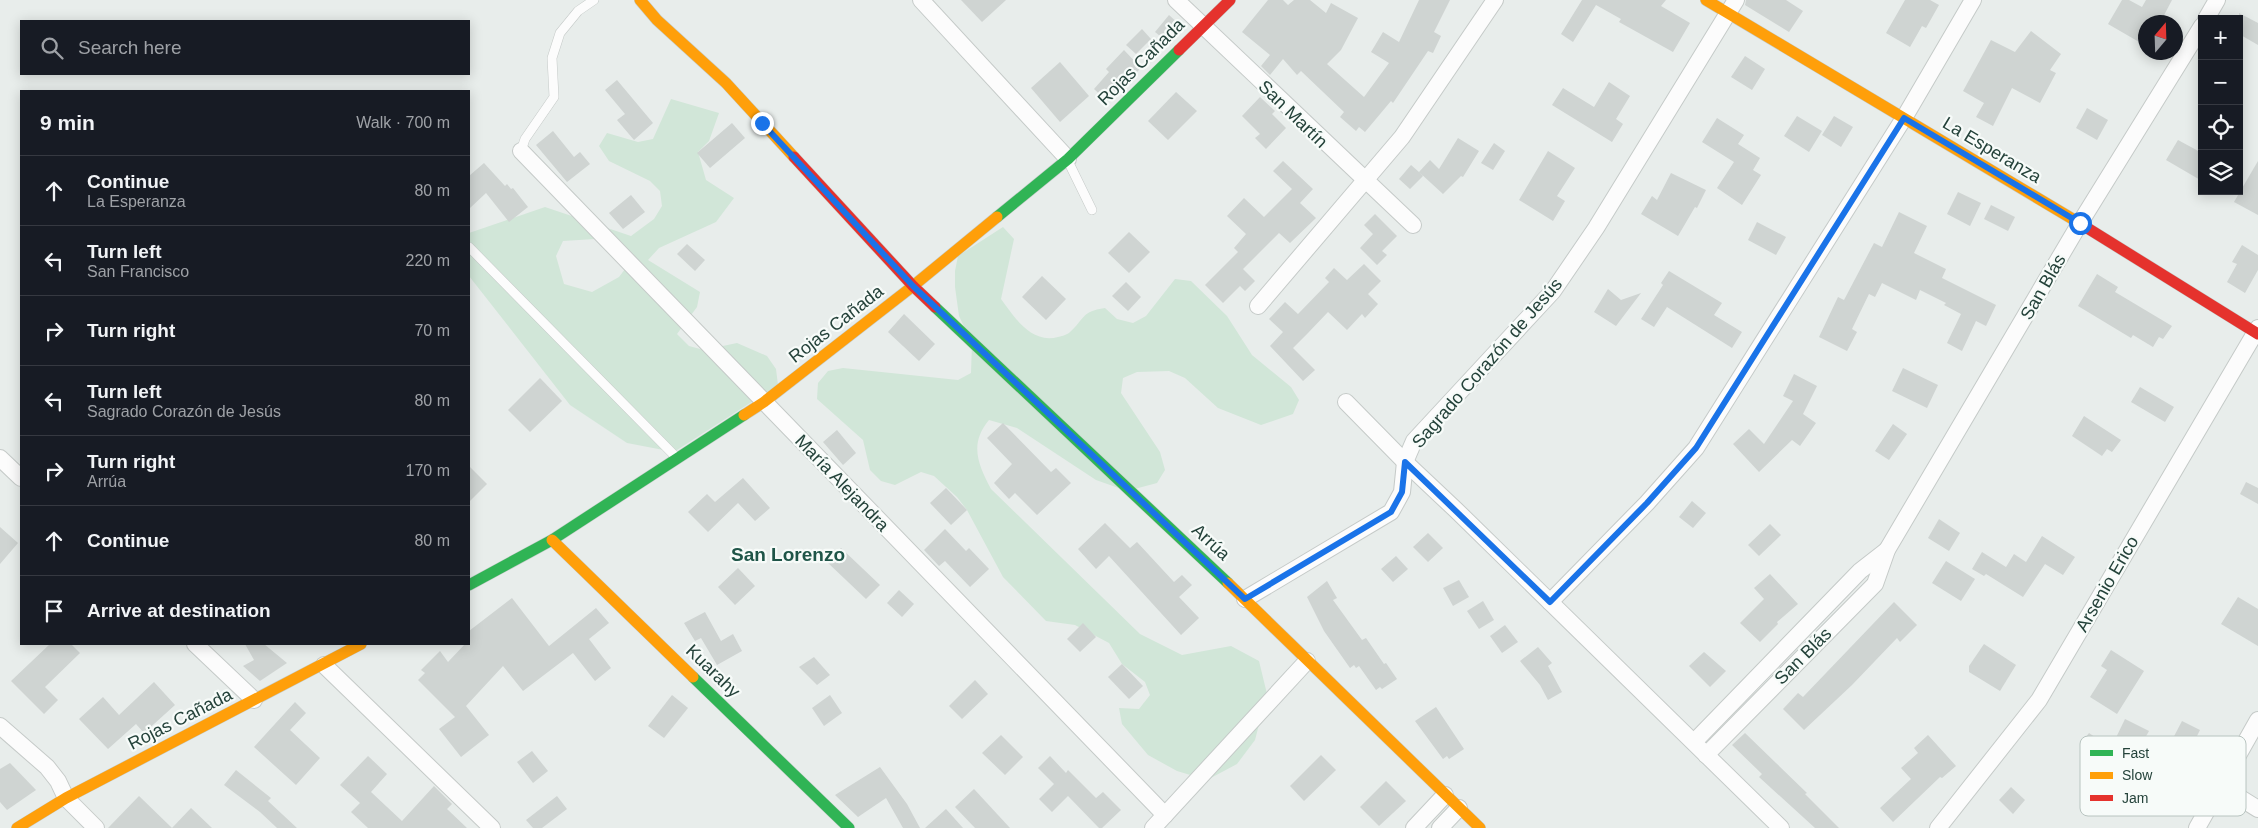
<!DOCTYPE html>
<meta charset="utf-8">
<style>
:root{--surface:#171b24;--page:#20242c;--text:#f1f3f6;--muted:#9ea1a6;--line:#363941}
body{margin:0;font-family:Arial,sans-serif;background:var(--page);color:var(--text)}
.controls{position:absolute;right:15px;top:15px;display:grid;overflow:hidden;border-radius:0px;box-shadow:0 2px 12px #0003}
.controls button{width:45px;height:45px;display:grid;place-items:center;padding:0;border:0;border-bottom:1px solid var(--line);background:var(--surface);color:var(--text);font:25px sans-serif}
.compass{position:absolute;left:2138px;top:15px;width:45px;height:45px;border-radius:50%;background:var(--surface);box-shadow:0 2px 12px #0003;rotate:19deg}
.stop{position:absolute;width:15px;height:15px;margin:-11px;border:4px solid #1a73e8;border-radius:50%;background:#fff}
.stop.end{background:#1a73e8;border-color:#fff;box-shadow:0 1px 5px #0008}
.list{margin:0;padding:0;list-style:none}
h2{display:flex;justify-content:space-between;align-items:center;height:65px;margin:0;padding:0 20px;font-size:21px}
h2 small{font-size:16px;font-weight:400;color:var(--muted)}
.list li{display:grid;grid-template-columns:32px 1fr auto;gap:15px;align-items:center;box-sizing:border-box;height:70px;padding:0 20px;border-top:1px solid var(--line)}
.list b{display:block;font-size:19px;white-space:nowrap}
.list p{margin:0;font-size:16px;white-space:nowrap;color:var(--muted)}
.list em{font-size:16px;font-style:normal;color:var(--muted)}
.icon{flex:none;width:28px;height:28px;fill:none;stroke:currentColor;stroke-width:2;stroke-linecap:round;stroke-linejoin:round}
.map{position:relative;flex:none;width:2258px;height:828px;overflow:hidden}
.search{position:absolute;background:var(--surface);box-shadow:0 2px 12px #0003;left:20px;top:20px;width:450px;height:55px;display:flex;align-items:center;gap:12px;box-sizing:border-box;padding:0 18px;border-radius:0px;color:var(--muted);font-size:19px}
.panel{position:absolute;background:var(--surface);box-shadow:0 2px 12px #0003;left:20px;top:90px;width:450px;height:555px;border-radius:0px}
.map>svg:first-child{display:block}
.green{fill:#d1e6d8;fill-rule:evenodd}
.building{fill:#cfd4d2}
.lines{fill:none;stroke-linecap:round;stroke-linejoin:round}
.lane-casing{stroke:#c5cac8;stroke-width:10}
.street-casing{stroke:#c5cac8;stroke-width:18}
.fast-casing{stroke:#c3cbc8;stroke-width:12}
.slow-casing{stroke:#c3cbc8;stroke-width:12}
.jam-casing{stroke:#c3cbc8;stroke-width:12}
.lane{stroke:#fcfcfc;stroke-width:9}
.street{stroke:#fcfcfc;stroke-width:16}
.fast{stroke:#30b455;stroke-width:11}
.slow{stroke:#ff9f0a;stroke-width:11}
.jam{stroke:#e5322d;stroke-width:11}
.route{stroke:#1a73e8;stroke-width:6}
.labels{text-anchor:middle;stroke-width:4.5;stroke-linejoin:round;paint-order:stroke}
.street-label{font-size:18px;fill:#24423a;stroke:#f7fbf9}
.neighbourhood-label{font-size:19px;font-weight:bold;fill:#1f5548;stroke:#f7fbf9}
.key{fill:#f7fbf9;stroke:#b8c4c0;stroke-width:1}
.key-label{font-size:14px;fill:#24423a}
</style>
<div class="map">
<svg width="2258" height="828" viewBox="0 0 2258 828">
<rect width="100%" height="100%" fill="#e8edeb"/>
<!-- green -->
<g class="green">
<path d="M671 99 719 113 709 141 698 152 706 180 734 198 716 222 659 248 648 260 700 292 697 307 677 334 689 346 704 350 737 343 767 356 776 369 778 385 674 452 627 443 570 405 469 276V233L545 207 631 236 654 219 662 206 660 191 650 181 609 161 599 146 607 133 638 142 653 139ZM595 239 628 265 619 277 592 292 564 284 556 256 563 241Z"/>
<path d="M1003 227 1014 239 1001 299C1015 318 1031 344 1058 337 1062 336 1066 335 1069 333 1086 318 1080 312 1105 308L1117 319 1133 323 1146 316 1175 279 1191 281 1227 316 1252 355 1291 387 1299 400 1293 414 1261 425 1218 408 1185 378 1169 371 1137 372 1123 378 1121 393 1160 452 1165 470 1157 483 1127 491 1096 480 1017 428 989 420C969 444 978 464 991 489L1140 634 1182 655 1231 646 1259 661 1267 694 1255 740 1237 764 1207 780 1177 771 1148 755 1122 724 1119 708 1139 709 1150 695 1145 682 1122 664 1109 643 1075 625 1046 621 1003 577 967 510 957 497 934 476 921 472 895 485 881 481 870 470 863 440 817 399 818 383 828 371 843 368 958 380 971 373 972 343 959 316 955 287V271L958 256Z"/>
</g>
<!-- building -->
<g class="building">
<path d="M961 0H1006L982 22Z"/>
<path d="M1268 0H1283L1288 5 1294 0H1310L1326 13 1331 3 1358 18 1341 50 1327 64 1364 97 1389 63 1371 52 1383 32 1399 42 1419 0H1450L1434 32 1441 36 1433 53 1428 51 1393 103 1391 101 1365 132 1359 127 1356 131 1340 117 1344 112 1301 71 1297 75 1283 59 1270 75 1261 66 1270 55 1242 32Z"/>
<path d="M1582 0H1666L1661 6 1690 23 1673 52 1619 22 1621 19 1596 5 1573 42 1561 34Z"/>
<path d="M1746 0H1786L1803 11 1789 32 1745 5Z"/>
<path d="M1905 0H1930L1939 5 1926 28 1922 26 1910 47 1886 33Z"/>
<path d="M2122 0H2129L2142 7 2146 0H2172L2162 19 2168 22H2146V46L2108 24Z"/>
<path d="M2239 13 2258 23V45L2239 34Z"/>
<path d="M1169 15 1179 24 1165 40 1155 32Z"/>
<path d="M1142 29 1151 39 1136 54 1126 45Z"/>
<path d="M2031 31 2061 54 2050 70 2056 73 2040 103 2012 88 1993 126 1976 117 1984 103 1963 91 1991 40 2015 52Z"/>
<path d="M1124 50 1141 68 1107 101 1094 89 1109 72 1106 69Z"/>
<path d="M1745 56 1765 69 1752 90 1731 77Z"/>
<path d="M1060 62 1089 96 1060 122 1031 88Z"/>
<path d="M617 80 653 123 634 140 617 120 625 114 605 90Z"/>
<path d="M1609 82 1630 96 1616 119 1623 124 1612 142 1552 105 1563 88 1594 107Z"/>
<path d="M1176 92 1197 111 1168 140 1148 121Z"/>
<path d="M1260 97 1275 111 1272 114 1286 128 1266 149 1255 138 1260 134 1242 116Z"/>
<path d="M2087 108 2108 120 2097 140 2076 128Z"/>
<path d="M1797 116 1822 131 1809 152 1784 136Z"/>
<path d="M1834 116 1853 127 1841 147 1822 135Z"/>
<path d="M1717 118 1744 135 1738 144 1760 158 1753 170 1761 175 1742 205 1717 188 1734 162 1702 142Z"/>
<path d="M732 123 745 138 710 168 697 153Z"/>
<path d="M553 131 574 157 580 152 590 164 567 182 536 145Z"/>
<path d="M1458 138 1479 151 1463 177 1461 176 1443 194 1419 172 1423 176 1410 189 1399 179 1411 165 1419 172 1430 160 1439 169Z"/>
<path d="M2178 140 2202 153V181L2166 160Z"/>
<path d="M1494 143 1505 151 1493 170 1481 163Z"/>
<path d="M1548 151 1575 168 1557 196 1565 201 1553 221 1519 200Z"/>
<path d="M1283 161 1313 189 1300 203 1316 218 1290 243 1279 233 1243 269 1255 281 1245 291 1240 286 1223 303 1205 285 1238 252 1234 248 1246 234 1227 216 1244 198 1264 217 1292 189 1273 171Z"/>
<path d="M2258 161V215L2234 202Z"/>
<path d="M484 163 505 186 507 184 511 189 513 188 528 207 509 222 486 193 469 209V176Z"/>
<path d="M1671 173 1706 190 1697 208 1695 207 1678 236 1641 214 1652 196 1657 200Z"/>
<path d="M1958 192 1981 203 1970 226 1947 214Z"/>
<path d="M631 195 645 212 623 229 609 213Z"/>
<path d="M1991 205 2015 217 2008 231 1984 219Z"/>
<path d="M1899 212 1927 226 1914 253 1946 269 1942 278 1996 305 1986 326 1976 321 1962 351 1947 343 1961 314 1944 305 1946 303 1920 290 1916 300 1882 283 1875 297 1869 294 1852 329 1857 332 1847 351 1819 337 1838 297 1844 300 1874 243 1882 247Z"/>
<path d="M1375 214 1397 236 1382 251 1387 255 1377 265 1360 248 1373 234 1364 225Z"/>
<path d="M1757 222 1786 237 1776 255 1748 240Z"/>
<path d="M1129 232 1150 252 1129 273 1108 253Z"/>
<path d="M687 244 705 260 695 271 677 254Z"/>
<path d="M2242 245 2258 255V270L2245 293 2227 282 2237 264 2232 262Z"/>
<path d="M1364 264 1381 281 1368 294 1378 304 1365 318 1362 314 1347 330 1328 312 1308 333 1293 348 1315 370 1303 381 1270 346 1283 332 1269 319 1285 302 1298 314 1329 282 1325 278 1334 268 1347 280Z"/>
<path d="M1669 271 1722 303 1714 315 1742 332 1732 348 1667 307 1654 327 1641 319 1663 285 1661 283Z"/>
<path d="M2097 274 2118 287 2115 292 2172 326 2163 339 2159 337 2153 347 2133 335 2131 338 2078 306Z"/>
<path d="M1042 276 1066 299 1046 320 1022 297Z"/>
<path d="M1126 282 1141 297 1128 311 1112 296Z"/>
<path d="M1608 289 1621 300 1641 293 1616 326 1594 312Z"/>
<path d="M904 314 935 344 919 361 888 332Z"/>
<path d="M1903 368 1938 385 1927 408 1892 391Z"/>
<path d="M1794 374 1817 386 1803 414 1816 423 1800 446 1792 440 1759 472 1733 444 1749 429 1764 444 1793 401 1783 396Z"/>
<path d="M540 378 562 401 530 432 508 410Z"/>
<path d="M2140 387 2174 407 2165 422 2131 402Z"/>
<path d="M2084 416 2121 440 2112 452 2107 449 2102 456 2072 436Z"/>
<path d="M1003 423 1051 472 1056 468 1071 483 1037 515 1015 493 1009 499 994 483 1012 464 987 438Z"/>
<path d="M1893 424 1907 434 1889 460 1875 451Z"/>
<path d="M837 430 856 453 843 465 823 442Z"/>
<path d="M469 466 487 484 469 502Z"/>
<path d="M743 478 770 508 755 521 738 503 708 532 688 512 707 494 715 502Z"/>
<path d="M2246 482 2258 488V504L2240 494Z"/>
<path d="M946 488 967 510 951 525 930 503Z"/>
<path d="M1692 501 1706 513 1693 528 1679 517Z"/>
<path d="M1939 519 1960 533 1949 551 1928 538Z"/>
<path d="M1105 523 1130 548 1137 542 1174 582 1182 575 1192 585 1179 597 1199 618 1181 635 1109 556 1096 569 1078 549Z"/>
<path d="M1770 524 1781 535 1759 556 1748 545Z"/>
<path d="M0 527 18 543 0 564Z"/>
<path d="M945 529 966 551 969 548 989 569 970 587 945 561 939 566 924 550Z"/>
<path d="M1428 533 1443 548 1428 562 1413 547Z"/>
<path d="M2042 536 2075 557 2063 575 2045 564 2023 597 1986 574 1984 576 1972 569 1982 552 2006 567 2014 554 2026 562Z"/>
<path d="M841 548 880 585 866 599 827 562Z"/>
<path d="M1396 556 1408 569 1393 582 1381 569Z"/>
<path d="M1946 561 1975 579 1961 601 1932 583Z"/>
<path d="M738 568 755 586 735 605 718 587Z"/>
<path d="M1770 574 1798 604 1777 622 1778 624 1760 642 1740 623 1764 599 1754 588Z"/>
<path d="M1459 580 1469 597 1453 606 1443 588Z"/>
<path d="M1327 581 1337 598 1333 600 1362 640 1366 638 1384 664 1386 663 1397 679 1382 689 1380 687 1376 690 1359 666 1356 668 1354 665 1350 668 1324 631 1307 597Z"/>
<path d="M899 590 914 604 902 617 887 603Z"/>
<path d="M2238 597 2258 609V646L2221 624Z"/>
<path d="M512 598 549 646 596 608 609 623 589 639 611 668 595 681 573 653 523 691 503 666 466 706 489 735 461 757 439 729 455 717 418 680 425 673 421 670 440 651 448 662 465 644H469V631Z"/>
<path d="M1483 601 1494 620 1479 629 1467 611Z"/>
<path d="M1894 602 1917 625 1900 642 1897 638 1852 685 1804 730 1783 709 1798 693 1803 697Z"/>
<path d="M705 612 721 641 733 634 742 651 717 665 701 638 695 641 684 623Z"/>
<path d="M1083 623 1096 637 1080 652 1067 639Z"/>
<path d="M1505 625 1518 642 1502 653 1490 636Z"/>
<path d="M50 644H71L80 653 45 687 58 700 44 714 11 681Z"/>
<path d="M245 644H264L287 663 260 681 243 666 254 660Z"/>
<path d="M1984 644 2016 665 2000 691 1969 672V666Z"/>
<path d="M1538 647 1552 663 1548 666 1562 692 1548 700 1540 685 1520 661Z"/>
<path d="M2111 650 2144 671 2117 714 2090 697 2107 670 2101 666Z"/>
<path d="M1704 652 1726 671 1710 687 1689 666Z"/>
<path d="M814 657 830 675 817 685 799 667Z"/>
<path d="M1122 664 1143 686 1129 699 1108 677Z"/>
<path d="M975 680 988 694 962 719 949 706Z"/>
<path d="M154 682 175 705 144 733 136 724 108 749 79 719 103 697 119 715Z"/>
<path d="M672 695 688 708 664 738 648 726Z"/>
<path d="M830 695 842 713 824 726 812 708Z"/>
<path d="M295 702 306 713 290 730 320 758 296 785 254 747Z"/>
<path d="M1436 707 1464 749 1449 759 1447 756 1443 759 1415 721Z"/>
<path d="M2125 719 2149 731 2133 759 2111 748Z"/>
<path d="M2182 721 2200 730 2189 752 2171 742Z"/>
<path d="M1745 733 1807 793 1805 794 1839 828H1815L1759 777 1762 774 1732 745Z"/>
<path d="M2089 733 2105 744 2096 756 2080 745Z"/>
<path d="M1001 735 1023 757 1005 775 982 753Z"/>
<path d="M1928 735 1956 766 1942 778 1940 777 1893 822 1880 808 1911 779 1901 768 1918 753 1914 748Z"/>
<path d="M532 751 548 771 533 783 517 762Z"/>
<path d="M1321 755 1336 770 1304 801 1290 786Z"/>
<path d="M368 756 387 774 371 792 402 821 434 786 452 804 447 809 467 828H368L351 812 360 803 340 785Z"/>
<path d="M1050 756 1066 773 1068 770 1096 798 1103 792 1121 810 1102 828H1099L1068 796 1052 812 1039 799 1054 784 1038 768Z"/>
<path d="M10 763 36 790 7 810 0 802V769Z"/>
<path d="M880 767 907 804 920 828H903L886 798 858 817 835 795Z"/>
<path d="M236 770 271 798 268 801 297 828H277L260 812 224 785Z"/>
<path d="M1386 781 1406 801 1379 826 1360 807Z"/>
<path d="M2011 787 2025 800 2013 814 1999 800Z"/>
<path d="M974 789 1010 828H975L955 807Z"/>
<path d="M139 796 172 828H108Z"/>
<path d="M557 796 567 809 542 828H533L526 820Z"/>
<path d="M191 808 212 828H172Z"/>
<path d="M946 809 963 828H925Z"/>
</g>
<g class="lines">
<!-- lane casing -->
<g class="lane-casing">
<g id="lane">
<path d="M521 151 525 139 554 97 552 58 560 33 578 11 594 0"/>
<path d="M1068 161 1092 210"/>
<path d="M469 247 677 458"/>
</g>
</g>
<!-- street casing -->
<g class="street-casing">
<g id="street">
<path d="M921 0 1068 159"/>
<path d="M1176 0 1413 225"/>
<path d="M2206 19 2217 0"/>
<path d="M521 151 1165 815"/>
<path d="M1258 306 1402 137 1495 0"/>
<path d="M1346 402 1405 462 1456 510 1781 828"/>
<path d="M0 458 21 478"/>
<path d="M1245 599 1391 512 1402 492 1405 462 1414 441 1553 291 1596 228 1736 0"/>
<path d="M1550 602 1647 503 1696 448 1904 118 1973 0"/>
<path d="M195 644 254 700"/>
<path d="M324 665 492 828"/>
<path d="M0 726 47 767 58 781 66 798 96 828"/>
<path d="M1694 742 1860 571 1887 550"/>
<path d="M1706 755 1875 584 1887 550 2080 223 2202 26"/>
<path d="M2221 786 2258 809"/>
<path d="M1153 828 1307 661"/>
<path d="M1414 828 1445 795"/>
<path d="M1440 828 1459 808"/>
<path d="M1938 828 2039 700 2258 328"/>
<path d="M2197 828 2258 720"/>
</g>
</g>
<!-- fast casing -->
<g class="fast-casing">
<g id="fast">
<path d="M997 217 1068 159 1179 50"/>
<path d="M935 307 1228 583"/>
<path d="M469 585 552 540 744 415"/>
<path d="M693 677 849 828"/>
</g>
</g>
<!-- slow casing -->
<g class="slow-casing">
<g id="slow">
<path d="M640 0 657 20 726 83 794 157"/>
<path d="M1706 0 2076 221"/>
<path d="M744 415 764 402 913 286 997 217"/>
<path d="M552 540 693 677"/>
<path d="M1228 583 1480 828"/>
<path d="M17 828 66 798 361 644"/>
</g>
</g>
<!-- jam casing -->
<g class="jam-casing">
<g id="jam">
<path d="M1179 50 1230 0"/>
<path d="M794 157 913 286 935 307"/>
<path d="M2076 221 2258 334"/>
</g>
</g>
<!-- lane -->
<use href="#lane" class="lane"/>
<!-- street -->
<use href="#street" class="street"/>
<!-- fast -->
<use href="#fast" class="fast"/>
<!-- slow -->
<use href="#slow" class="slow"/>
<!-- jam -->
<use href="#jam" class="jam"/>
</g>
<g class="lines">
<!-- route -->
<path class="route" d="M762 123 913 286 1245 599 1391 512 1402 492 1405 462 1550 602 1647 503 1696 448 1904 118 2080 223"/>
</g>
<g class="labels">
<!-- street labels -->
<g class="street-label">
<text transform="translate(1141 62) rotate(-45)" y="6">Rojas Cañada</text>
<text transform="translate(1293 114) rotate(44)" y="6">San Martín</text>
<text transform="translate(1992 150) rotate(31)" y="6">La Esperanza</text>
<text transform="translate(2043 287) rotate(-60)" y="6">San Blás</text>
<text transform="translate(836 324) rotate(-38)" y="6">Rojas Cañada</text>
<text transform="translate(1487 363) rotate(-49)" y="6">Sagrado Corazón de Jesús</text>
<text transform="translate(842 483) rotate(46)" y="6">María Alejandra</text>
<text transform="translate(1211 542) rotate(43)" y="6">Arrúa</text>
<text transform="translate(2107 584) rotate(-60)" y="6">Arsenio Erico</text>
<text transform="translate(1803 656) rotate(-45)" y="6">San Blás</text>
<text transform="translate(713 671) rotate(44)" y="6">Kuarahy</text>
<text transform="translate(180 719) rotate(-27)" y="6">Rojas Cañada</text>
</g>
<!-- neighbourhood labels -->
<g class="neighbourhood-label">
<text x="788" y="561">San Lorenzo</text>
</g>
</g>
<!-- legend -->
<rect x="2080" y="736" width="166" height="80" rx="8" class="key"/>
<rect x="2090" y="750" width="23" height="6" fill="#30b455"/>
<rect x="2090" y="772" width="23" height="7" fill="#ff9f0a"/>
<rect x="2090" y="795" width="23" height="6" fill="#e5322d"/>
<g class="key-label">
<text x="2122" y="758">Fast</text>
<text x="2122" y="780">Slow</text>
<text x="2122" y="803">Jam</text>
</g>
</svg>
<div class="controls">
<button>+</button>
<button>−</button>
<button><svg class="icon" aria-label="locate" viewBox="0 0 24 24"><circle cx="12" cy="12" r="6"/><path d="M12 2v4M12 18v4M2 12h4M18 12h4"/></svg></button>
<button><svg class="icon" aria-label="layers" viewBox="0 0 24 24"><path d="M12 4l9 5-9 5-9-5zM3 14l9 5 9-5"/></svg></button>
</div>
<svg class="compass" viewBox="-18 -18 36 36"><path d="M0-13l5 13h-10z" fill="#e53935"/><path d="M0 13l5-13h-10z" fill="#9ea1a6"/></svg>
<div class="stop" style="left:2080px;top:223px"></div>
<div class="stop end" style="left:762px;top:123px"></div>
<div class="search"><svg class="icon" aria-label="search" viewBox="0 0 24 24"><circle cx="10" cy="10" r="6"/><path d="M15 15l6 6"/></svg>Search here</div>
<section class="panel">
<h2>9 min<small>Walk · 700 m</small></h2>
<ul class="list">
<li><svg class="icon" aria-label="ahead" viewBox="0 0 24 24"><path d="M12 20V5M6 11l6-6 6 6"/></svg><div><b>Continue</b><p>La Esperanza</p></div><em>80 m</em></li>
<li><svg class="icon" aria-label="left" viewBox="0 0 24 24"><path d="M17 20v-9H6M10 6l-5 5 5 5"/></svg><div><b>Turn left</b><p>San Francisco</p></div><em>220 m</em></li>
<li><svg class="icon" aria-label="right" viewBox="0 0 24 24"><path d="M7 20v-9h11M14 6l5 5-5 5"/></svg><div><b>Turn right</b></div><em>70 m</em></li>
<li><svg class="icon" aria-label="left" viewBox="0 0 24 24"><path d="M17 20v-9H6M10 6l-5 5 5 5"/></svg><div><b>Turn left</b><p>Sagrado Corazón de Jesús</p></div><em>80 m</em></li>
<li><svg class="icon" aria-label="right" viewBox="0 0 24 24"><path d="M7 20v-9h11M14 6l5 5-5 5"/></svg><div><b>Turn right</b><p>Arrúa</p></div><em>170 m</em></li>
<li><svg class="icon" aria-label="ahead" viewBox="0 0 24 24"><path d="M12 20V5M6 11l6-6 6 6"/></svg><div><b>Continue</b></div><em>80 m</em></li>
<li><svg class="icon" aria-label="arrive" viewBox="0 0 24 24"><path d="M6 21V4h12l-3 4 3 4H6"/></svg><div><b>Arrive at destination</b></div></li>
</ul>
</section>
</div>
